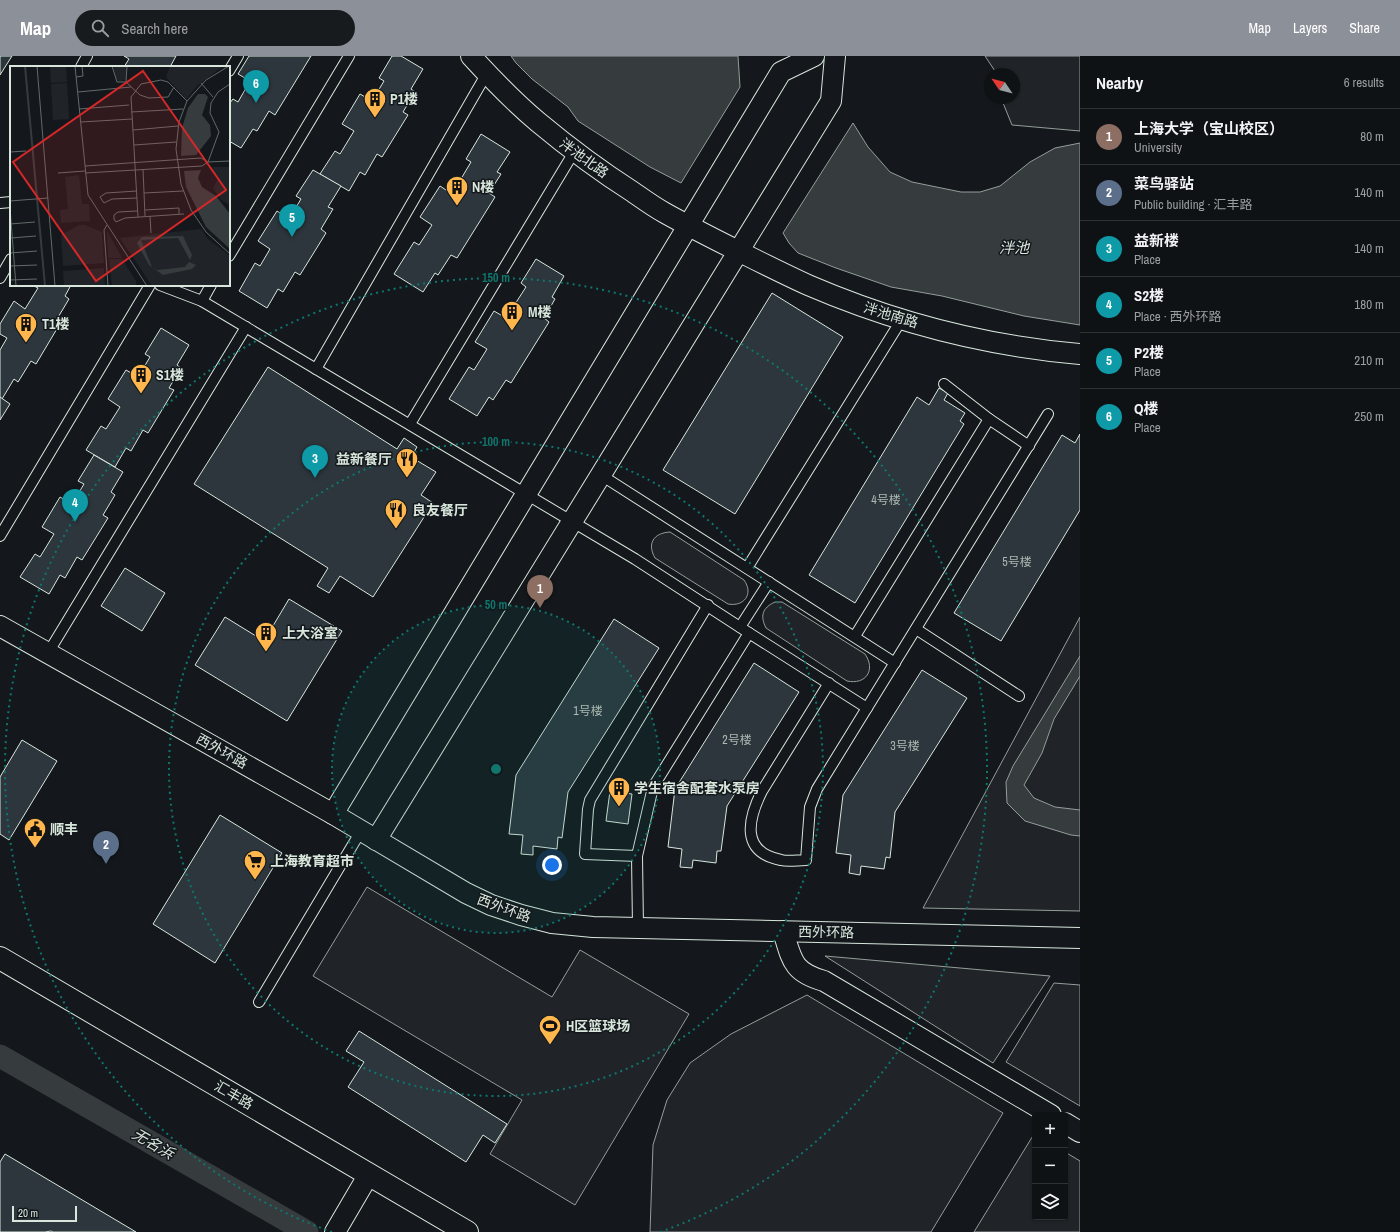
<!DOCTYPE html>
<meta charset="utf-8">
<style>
:root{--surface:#0f1215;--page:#181b1e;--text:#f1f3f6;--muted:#9b9ea0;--line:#2f3234;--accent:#8c9099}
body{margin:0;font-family:"Archivo Narrow","Noto Sans SC",sans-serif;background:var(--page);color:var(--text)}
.controls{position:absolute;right:12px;bottom:12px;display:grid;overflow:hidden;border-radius:4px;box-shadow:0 1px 3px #0004}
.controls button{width:36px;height:36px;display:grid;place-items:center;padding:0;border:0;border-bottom:1px solid var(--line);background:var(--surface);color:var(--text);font:20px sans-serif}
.compass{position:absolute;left:984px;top:12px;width:36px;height:36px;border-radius:50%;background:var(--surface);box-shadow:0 1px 3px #0004;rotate:305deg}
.scale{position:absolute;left:12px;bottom:10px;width:65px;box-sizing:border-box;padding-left:4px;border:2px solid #d8e6dc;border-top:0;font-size:11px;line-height:14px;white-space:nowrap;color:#d8e6dc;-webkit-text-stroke:3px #14181c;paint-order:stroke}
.you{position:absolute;left:552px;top:809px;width:14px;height:14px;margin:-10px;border:3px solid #fff;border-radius:50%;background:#1a73e8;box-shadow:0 0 0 6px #1a73e833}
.badge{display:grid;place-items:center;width:26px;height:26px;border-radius:50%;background:var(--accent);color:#fff;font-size:13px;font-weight:700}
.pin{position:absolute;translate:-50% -33px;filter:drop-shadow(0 1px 2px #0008)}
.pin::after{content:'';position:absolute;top:21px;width:14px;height:12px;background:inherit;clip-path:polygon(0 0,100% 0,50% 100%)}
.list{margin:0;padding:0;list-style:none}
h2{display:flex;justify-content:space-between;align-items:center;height:52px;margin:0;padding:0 16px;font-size:17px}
h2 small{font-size:13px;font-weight:400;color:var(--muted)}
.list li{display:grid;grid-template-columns:26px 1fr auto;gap:12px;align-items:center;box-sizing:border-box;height:56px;padding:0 16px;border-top:1px solid var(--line)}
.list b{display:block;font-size:15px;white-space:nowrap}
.list p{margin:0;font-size:13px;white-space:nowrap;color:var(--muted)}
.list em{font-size:13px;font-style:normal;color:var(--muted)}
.icon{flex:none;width:22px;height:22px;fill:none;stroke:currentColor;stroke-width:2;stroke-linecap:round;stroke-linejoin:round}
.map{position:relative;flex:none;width:1080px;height:1176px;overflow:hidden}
header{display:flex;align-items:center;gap:24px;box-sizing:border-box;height:56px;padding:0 20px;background:var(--accent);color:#fff}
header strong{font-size:19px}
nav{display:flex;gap:22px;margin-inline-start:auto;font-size:14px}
.search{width:280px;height:36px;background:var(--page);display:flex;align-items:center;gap:10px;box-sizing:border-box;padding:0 14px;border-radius:22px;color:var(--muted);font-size:15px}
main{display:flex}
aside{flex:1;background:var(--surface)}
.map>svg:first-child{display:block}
.green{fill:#202428;stroke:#939e99}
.water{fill:#363b3e;stroke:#939e99}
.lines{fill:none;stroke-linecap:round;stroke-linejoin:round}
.canal{stroke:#363b3e;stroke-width:23}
.building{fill:#2c363c;stroke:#d8e6dc}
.service-casing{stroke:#d8e6dc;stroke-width:12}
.minor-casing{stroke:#d8e6dc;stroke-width:22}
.tertiary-casing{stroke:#d8e6dc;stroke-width:24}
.service{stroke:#14181c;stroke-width:10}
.minor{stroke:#14181c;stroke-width:20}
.tertiary{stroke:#14181c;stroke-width:22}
.ring{fill:none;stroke:#0f766e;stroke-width:2;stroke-dasharray:2 4}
.labels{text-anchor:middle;stroke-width:3;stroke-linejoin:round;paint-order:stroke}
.number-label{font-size:12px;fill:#adbab4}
.poi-label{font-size:14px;font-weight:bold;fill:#d8e6dc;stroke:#14181c;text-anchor:start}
.street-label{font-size:14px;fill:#d8e6dc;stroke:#14181c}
.water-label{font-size:15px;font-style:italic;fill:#d8e6dc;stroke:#14181c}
.inset-river{fill:none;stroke:#363b3e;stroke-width:2}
.inset-road{fill:none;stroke:#626a69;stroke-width:1}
.view{fill:#d62828;fill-opacity:0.15;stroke:#d62828;stroke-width:2}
.inset-edge{fill:none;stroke:#d8e6dc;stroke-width:2}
.centre{fill:#0f766e;stroke:#14181c;stroke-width:2}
.ring-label{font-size:12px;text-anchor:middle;font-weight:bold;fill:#0f766e;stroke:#14181c;stroke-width:3;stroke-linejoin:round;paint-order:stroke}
</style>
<header>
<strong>Map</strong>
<div class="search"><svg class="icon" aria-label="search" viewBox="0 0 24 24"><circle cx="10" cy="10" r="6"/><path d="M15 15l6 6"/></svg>Search here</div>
<nav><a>Map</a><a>Layers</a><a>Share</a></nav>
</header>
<main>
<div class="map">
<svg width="1080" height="1176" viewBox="0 0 1080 1176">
<rect width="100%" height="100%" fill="#14181c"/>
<!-- green -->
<g class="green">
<path d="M985 0H1080V75L1012 69 1001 42H1014V18H995V15Z"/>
<path d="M670 476 744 524C754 538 744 551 728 548L655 502C647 488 653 477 670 476Z"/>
<path d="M775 546H782L865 598C876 614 866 629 847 625L766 572C760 560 762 552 775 546Z"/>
<path d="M1080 561V855L923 852Z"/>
<path d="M367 831 552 941 580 894 689 958 575 1149 490 1098 522 1044 313 920Z"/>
<path d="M825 900 1050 920 993 1007Z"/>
<path d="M1054 927 1080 929V1050L1006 1006Z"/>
<path d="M807 939 1003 1057 931 1176H650L653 1089 667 1044 690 1007 731 978Z"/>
<path d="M1034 1078 1035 1161H1065V1096L1080 1105V1176H974Z"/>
</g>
<!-- water -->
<g class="water">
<path d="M511 0H738L740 31 681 127 650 111 578 65 568 51 532 23 516 7Z"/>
<path d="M853 67 868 91 890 116 912 126 961 136H980L1000 130 1030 106 1055 92 1080 87V269L1024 260 942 240 891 231 836 212 798 197 789 187 783 177Z"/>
<path d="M1080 600V620L1054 663 1042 697 1024 729 1034 742 1055 751 1080 754V780L1071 779 1025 765 1007 747 1006 726 1013 710Z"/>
</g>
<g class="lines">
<!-- canal -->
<path class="canal" d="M0 1000 307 1176"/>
</g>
<!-- building -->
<g class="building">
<path d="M0 0H12L0 19Z"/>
<path d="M124 0H176L170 11H124L129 3Z"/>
<path d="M249 0H311L275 59 269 55 257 75 253 73 241 92 229 85V48L233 43 238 46 250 25 238 18Z"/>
<path d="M392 0H401L423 13 411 33 415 36 403 56 408 59 382 101 377 98 365 119 360 116 349 135 320 118 335 95 340 98 354 75 342 68 360 38 372 45 384 25 379 22Z"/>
<path d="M481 78 510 96 497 116 501 118 489 137 495 141 457 202 451 199 438 219 435 217 423 236 394 218 414 186 419 189 432 169 420 161 440 130 452 138 471 106 466 103Z"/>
<path d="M313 114 341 130 328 151 333 153 321 173 326 177 300 219 295 216 283 236 278 233 267 252 239 235 255 207 260 210 270 193 258 185 277 155 289 163 301 143 296 140Z"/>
<path d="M536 203 564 220 552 241 555 243 544 262 549 266 511 327 506 324 493 344 489 341 477 360 449 343 469 311 474 314 487 293 475 286 494 255 506 262 526 231 521 227Z"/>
<path d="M32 229H71L65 240 69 243 57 263 61 266 36 308 31 305 18 326 14 323 2 343 0 341V294L7 282 0 278V268L14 245 25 253 38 232Z"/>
<path d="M772 237 843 281 735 458 663 414Z"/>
<path d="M161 272 189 289 177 309 181 312 169 332 174 334 148 377 143 374 131 395 126 392 115 411 86 394 101 370 106 373 120 351 108 343 126 314 138 321 150 301 145 298Z"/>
<path d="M268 311 397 393 404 382 417 391 411 401 436 416 421 439 433 447 373 541 340 520 329 537 317 530 328 512 194 428Z"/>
<path d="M939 332 948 337 944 344 965 357 960 365 964 368 855 547 809 519 917 341 929 349Z"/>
<path d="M0 341 10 348 0 364Z"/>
<path d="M1080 378V454L1001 585 954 557 1062 379 1075 387Z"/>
<path d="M94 399 123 416 111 436 115 439 103 459 108 462 82 504 77 501 65 522 60 519 49 538 20 521 35 498 40 501 54 478 42 471 60 441 72 448 84 428 78 425Z"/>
<path d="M125 512 165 537 142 575 101 550Z"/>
<path d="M289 543 342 575 287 665 195 609 225 561 264 585Z"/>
<path d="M614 563 659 592 568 736 562 782 558 781 557 793 533 790V799L521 798 523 779 509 778 516 719Z"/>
<path d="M754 607 799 636 727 750 721 795H717L716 807 693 804 692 812 680 811 682 793 668 791 675 733Z"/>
<path d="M922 614 967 642 895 756 890 802 886 801 884 813 861 810 860 819 849 817 851 799 836 797 843 739Z"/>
<path d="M22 684 57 705 9 784 0 778V721Z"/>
<path d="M610 735 632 738 628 768 606 765Z"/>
<path d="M220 759 282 797 215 907 153 868Z"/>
<path d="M359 975 507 1068 495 1087 483 1079 466 1106 348 1031 364 1006 346 995Z"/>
<path d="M5 1098 136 1176H53L51 1175 45 1176H0V1106Z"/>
</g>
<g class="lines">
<!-- service casing -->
<g class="service-casing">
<g id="service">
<path d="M81 11 87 0"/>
<path d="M229 15 238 0"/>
<path d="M0 147 11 146"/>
<path d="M229 200 349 0"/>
<path d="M0 222 11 203"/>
<path d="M160 229 202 245 635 503 749 577 867 652"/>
<path d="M202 245 211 229"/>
<path d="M316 313 487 17"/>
<path d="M944 328 989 363"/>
<path d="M410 368 574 96"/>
<path d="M601 419 895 607"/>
<path d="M0 480 150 229"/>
<path d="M747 512 902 263"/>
<path d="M708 549 590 744 588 753 585 798 637 800 653 731 749 577"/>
<path d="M740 571 769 526"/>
<path d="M916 573 1019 640"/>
<path d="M855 580 989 363 1029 390"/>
<path d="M48 597 246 271"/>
<path d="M829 627 762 735C748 763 740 796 781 804 788 806 798 804 806 804L810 751 817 733 1048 358"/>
<path d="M637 800 638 872"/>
<path d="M259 946 361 775"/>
</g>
</g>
<!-- minor casing -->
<g class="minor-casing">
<g id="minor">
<path d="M471 0C492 23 514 46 538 66 568 91 600 115 633 136 643 143 654 151 665 157 690 171 716 184 742 197 764 208 786 219 808 229 894 266 987 290 1080 298"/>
<path d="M0 570 333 758 466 837 491 849 521 859 552 867 593 871 1080 882"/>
<path d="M333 758 781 16 814 0"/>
<path d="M376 784 831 45 835 0"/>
<path d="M783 875C792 904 792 916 824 925L1051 1059"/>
<path d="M1065 1067 1080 1076"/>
<path d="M335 1176 369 1118"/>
</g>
</g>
<!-- tertiary casing -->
<g class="tertiary-casing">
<path id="tertiary" d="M0 902 467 1176"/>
</g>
<!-- service -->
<use href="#service" class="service"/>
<!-- minor -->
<use href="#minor" class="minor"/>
<!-- tertiary -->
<use href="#tertiary" class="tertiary"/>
</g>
<!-- distance rings -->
<circle cx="496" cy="713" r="164" fill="#0f766e" fill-opacity=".12"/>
<g class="ring">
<circle cx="496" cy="713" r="164"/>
<circle cx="496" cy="713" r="327"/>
<path d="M332 1176A491 491 0 1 1 660 1176"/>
</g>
<!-- icons -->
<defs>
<g id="building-pin" transform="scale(1.15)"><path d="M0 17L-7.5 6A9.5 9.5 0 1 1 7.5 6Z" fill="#ffb74d" stroke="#14181c"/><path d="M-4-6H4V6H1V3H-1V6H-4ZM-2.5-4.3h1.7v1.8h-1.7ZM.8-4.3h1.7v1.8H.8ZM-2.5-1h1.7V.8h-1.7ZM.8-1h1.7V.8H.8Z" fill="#111"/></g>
<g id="restaurant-pin" transform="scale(1.15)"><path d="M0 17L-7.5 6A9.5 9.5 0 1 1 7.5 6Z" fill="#ffb74d" stroke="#14181c"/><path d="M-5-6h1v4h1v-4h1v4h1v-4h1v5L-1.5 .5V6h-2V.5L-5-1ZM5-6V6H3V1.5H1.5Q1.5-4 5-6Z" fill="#111"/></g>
<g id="civic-pin" transform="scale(1.15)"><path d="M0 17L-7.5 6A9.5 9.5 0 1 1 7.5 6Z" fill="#ffb74d" stroke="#14181c"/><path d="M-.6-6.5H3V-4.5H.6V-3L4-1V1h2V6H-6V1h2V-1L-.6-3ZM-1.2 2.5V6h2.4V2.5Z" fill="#111"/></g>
<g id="supermarket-pin" transform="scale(1.15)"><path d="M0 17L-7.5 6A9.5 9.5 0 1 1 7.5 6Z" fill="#ffb74d" stroke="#14181c"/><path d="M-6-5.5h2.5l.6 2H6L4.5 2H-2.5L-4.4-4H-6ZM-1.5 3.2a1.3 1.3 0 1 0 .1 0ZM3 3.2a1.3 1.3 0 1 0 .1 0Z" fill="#111"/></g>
<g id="stadium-pin" transform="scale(1.15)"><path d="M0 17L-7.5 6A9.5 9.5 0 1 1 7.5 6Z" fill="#ffb74d" stroke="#14181c"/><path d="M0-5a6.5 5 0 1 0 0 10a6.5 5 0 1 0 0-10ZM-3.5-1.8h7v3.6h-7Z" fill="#111"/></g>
</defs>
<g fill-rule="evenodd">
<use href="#building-pin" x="375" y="43"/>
<use href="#building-pin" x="457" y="131"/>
<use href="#building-pin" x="512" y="256"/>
<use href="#building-pin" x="26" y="268"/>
<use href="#building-pin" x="141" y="319"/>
<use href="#restaurant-pin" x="407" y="403"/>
<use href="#restaurant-pin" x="396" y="454"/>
<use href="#building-pin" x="266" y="577"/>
<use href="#building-pin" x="619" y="732"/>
<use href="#civic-pin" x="35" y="773"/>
<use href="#supermarket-pin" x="255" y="805"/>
<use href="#stadium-pin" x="550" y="970"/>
</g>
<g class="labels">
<!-- number labels -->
<g class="number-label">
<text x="886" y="448">4号楼</text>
<text x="1017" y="510">5号楼</text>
<text x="588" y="659">1号楼</text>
<text x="737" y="688">2号楼</text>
<text x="905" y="694">3号楼</text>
</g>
<!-- poi labels -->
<g class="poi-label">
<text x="390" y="48">P1楼</text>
<text x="472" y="136">N楼</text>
<text x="528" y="261">M楼</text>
<text x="42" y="273">T1楼</text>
<text x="156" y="324">S1楼</text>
<text x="392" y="408" text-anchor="end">益新餐厅</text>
<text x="412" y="459">良友餐厅</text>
<text x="282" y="582">上大浴室</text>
<text x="634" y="737">学生宿舍配套水泵房</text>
<text x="50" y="778">顺丰</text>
<text x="270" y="810">上海教育超市</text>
<text x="566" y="975">H区篮球场</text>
</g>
<!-- street labels -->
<g class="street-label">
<text transform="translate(584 102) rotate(36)" y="5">泮池北路</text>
<text transform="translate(891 259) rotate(17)" y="5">泮池南路</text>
<text transform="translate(222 695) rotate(29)" y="5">西外环路</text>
<text transform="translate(504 852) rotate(20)" y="5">西外环路</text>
<text transform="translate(826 876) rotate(1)" y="5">西外环路</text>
<text transform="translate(234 1039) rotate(30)" y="5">汇丰路</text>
</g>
<!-- water labels -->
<g class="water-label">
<text x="1014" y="197">泮池</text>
<text transform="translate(153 1088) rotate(30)" y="5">无名浜</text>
</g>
</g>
<!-- overview -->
<g transform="translate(10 10)">
<rect width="220" height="220" fill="#14181c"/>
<path d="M40 0H56L57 16 41 17ZM104 0H116V13L110 16 105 12ZM160 0H213L187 20 176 33 156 11ZM57 17 59 53 43 54 41 18ZM203 101H220V139L211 134 203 122 209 111 202 105ZM69 109 72 138H79L80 155 51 157 50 144 58 143 55 111ZM69 159H75L92 166 94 197 53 200 51 169ZM191 163 198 173 220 190V220H142L110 172ZM97 165 112 192H98ZM99 193H112L126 215V220H102ZM94 202 95 220H54L53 205Z" fill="#202428"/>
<path d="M188 28H195L198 31 192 49 200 59 201 70 186 89 171 90 172 62 178 42ZM191 104 188 112 192 121 206 130 220 148V183L196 161 176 121 174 105ZM173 170 182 189 180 194 168 172 131 174 142 201 147 204 175 201 179 196 186 199 182 203 153 209 139 199 127 177 132 171Z" fill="#363b3e"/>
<path class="inset-river" d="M15 0 35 220"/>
<path class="inset-road" d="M27 0 45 220M65 0 78 129 137 220M102 0 107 16H116M219 0 196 14 177 35 169 56 166 83 171 118 181 144 196 166 220 188M66 11 73 10 72 0M116 16 130 29 139 32 158 31 164 21M116 16 117 0M191 17 203 31M68 26 121 21M69 43 119 39M121 46 173 43M71 56 122 53M123 64 168 60M124 79 166 76M0 86 16 85M198 96 209 66 200 47 201 37 208 26 220 18M75 100 191 92 198 96M133 103 135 150M48 107 75 105M75 107 192 100 198 96 220 95M127 125 96 127 90 131 94 137 102 133 127 132M134 127 173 125M0 135 38 132M0 142 6 220M135 144 169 142V148M127 145 108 146 104 149V153L106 156 115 152 174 148M140 150 141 167M128 151 121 31 131 18 151 14 158 16 177 35M0 158 25 156M97 159 94 164 98 220M1 172 26 170M0 187 27 185M0 200 27 199M0 214 27 213"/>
<path class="view" d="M133 5 216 124 86 215 3 96Z"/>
<rect width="220" height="220" class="inset-edge"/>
</g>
<circle cx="496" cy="713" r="6" class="centre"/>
<g class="ring-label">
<text x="496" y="226">150 m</text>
<text x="496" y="390">100 m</text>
<text x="496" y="553">50 m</text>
</g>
</svg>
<div class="controls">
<button>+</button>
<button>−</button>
<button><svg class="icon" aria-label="layers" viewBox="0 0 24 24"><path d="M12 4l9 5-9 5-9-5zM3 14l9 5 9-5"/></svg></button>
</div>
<svg class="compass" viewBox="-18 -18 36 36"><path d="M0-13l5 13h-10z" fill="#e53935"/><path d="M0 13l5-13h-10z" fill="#9b9ea0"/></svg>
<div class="scale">20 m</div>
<div class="you"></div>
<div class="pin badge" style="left:540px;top:552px;background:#8d6e63">1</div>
<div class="pin badge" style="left:106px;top:808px;background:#5c6f8a">2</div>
<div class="pin badge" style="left:315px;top:422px;background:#0f9aa8">3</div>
<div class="pin badge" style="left:75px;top:466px;background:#0f9aa8">4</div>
<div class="pin badge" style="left:292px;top:181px;background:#0f9aa8">5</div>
<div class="pin badge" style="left:256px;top:47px;background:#0f9aa8">6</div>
</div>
<aside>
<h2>Nearby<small>6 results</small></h2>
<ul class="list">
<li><span class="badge" style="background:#8d6e63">1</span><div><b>上海大学（宝山校区）</b><p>University</p></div><em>80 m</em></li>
<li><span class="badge" style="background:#5c6f8a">2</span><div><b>菜鸟驿站</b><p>Public building · 汇丰路</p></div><em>140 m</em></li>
<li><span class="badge" style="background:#0f9aa8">3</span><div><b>益新楼</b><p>Place</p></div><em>140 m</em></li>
<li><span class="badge" style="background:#0f9aa8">4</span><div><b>S2楼</b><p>Place · 西外环路</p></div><em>180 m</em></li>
<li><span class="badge" style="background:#0f9aa8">5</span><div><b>P2楼</b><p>Place</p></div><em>210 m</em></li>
<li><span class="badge" style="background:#0f9aa8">6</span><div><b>Q楼</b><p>Place</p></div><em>250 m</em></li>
</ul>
</aside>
</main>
